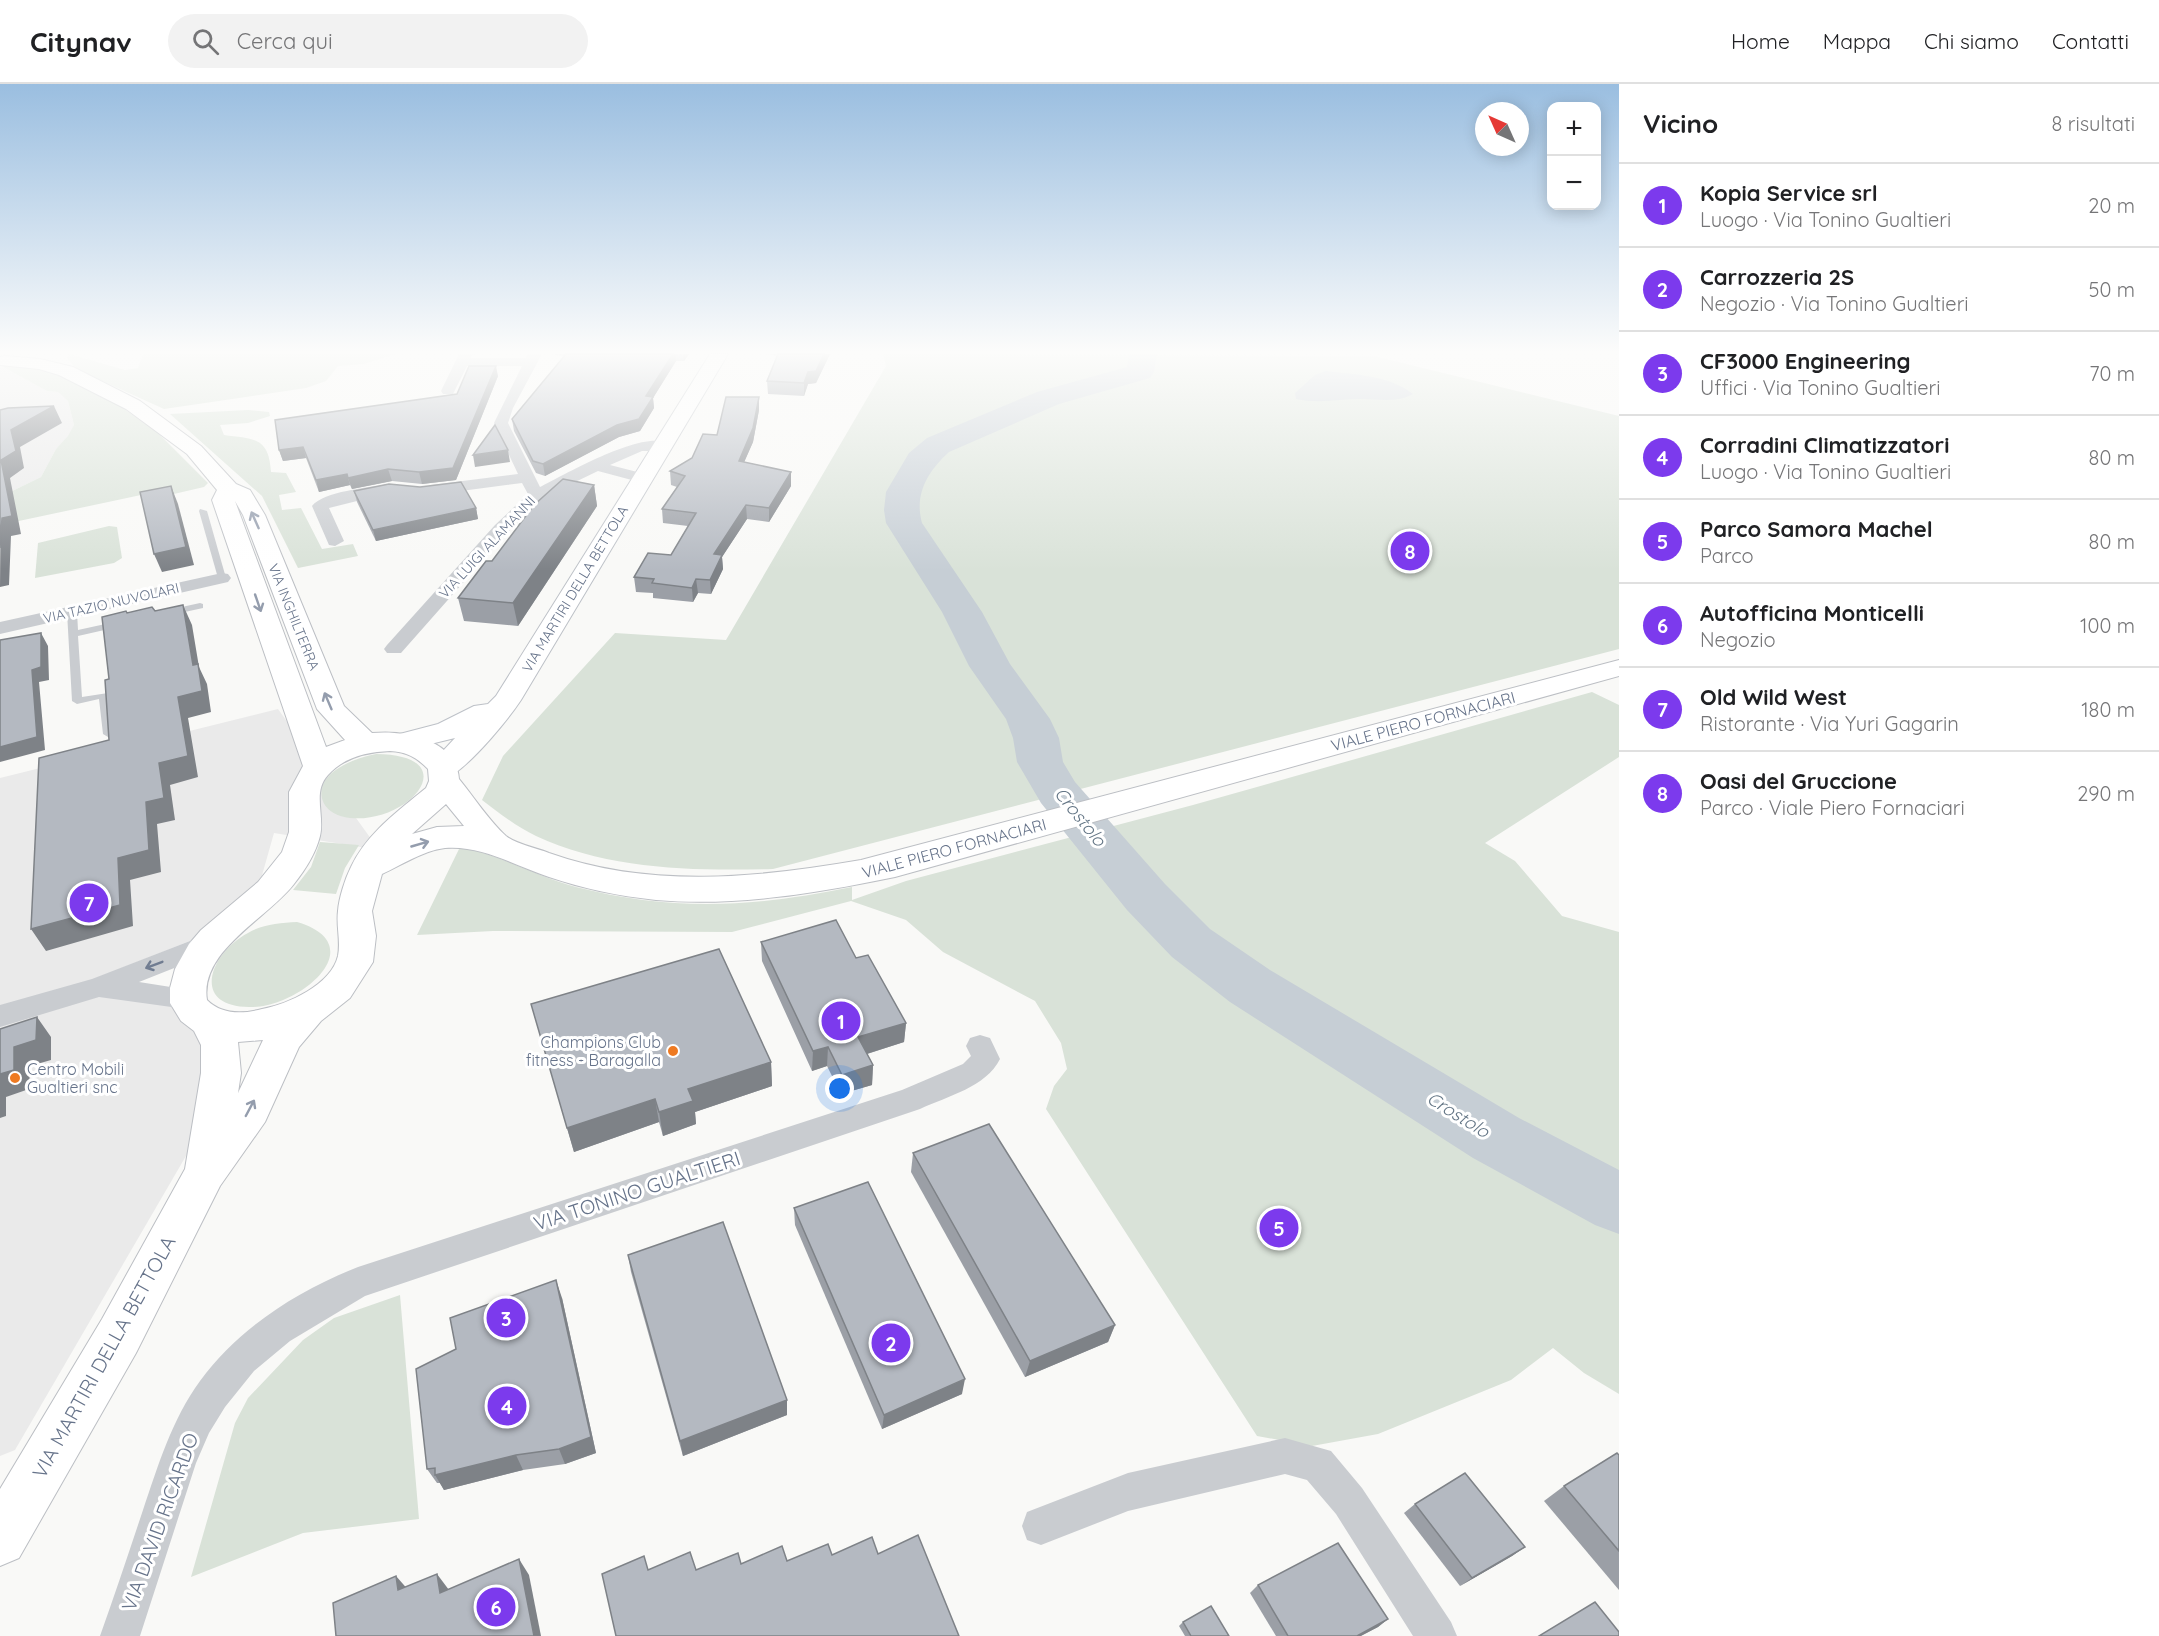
<!DOCTYPE html>
<html lang="it">
<meta charset="utf-8">
<style>
:root{--surface:#fff;--page:#f2f2f2;--text:#202124;--muted:#757577;--line:#e0e0e0;--accent:#7c3aed}
body{margin:0;font-family:Quicksand,sans-serif;background:var(--page);color:var(--text)}
.controls{position:absolute;right:18px;top:18px;display:grid;overflow:hidden;border-radius:12px;box-shadow:0 3px 15px #0003}
.controls button{width:54px;height:54px;display:grid;place-items:center;padding:0;border:0;border-bottom:2px solid var(--line);background:var(--surface);color:var(--text);font:30px sans-serif}
.compass{position:absolute;left:1475px;top:18px;width:54px;height:54px;border-radius:50%;background:var(--surface);box-shadow:0 3px 15px #0003;rotate:315deg}
.you{position:absolute;left:840px;top:1005px;width:21px;height:21px;margin:-15px;border:4px solid #fff;border-radius:50%;background:#1a73e8;box-shadow:0 0 0 9px #1a73e833}
.badge{display:grid;place-items:center;width:39px;height:39px;border-radius:50%;background:var(--accent);color:#fff;font-size:20px;font-weight:700}
.pin{position:absolute;translate:-50% -50%;border:3px solid #fff;box-shadow:0 2px 6px #0006}
.list{margin:0;padding:0;list-style:none}
h2{display:flex;justify-content:space-between;align-items:center;height:78px;margin:0;padding:0 24px;font-size:26px}
h2 small{font-size:20px;font-weight:400;color:var(--muted)}
.list li{display:grid;grid-template-columns:39px 1fr auto;gap:18px;align-items:center;box-sizing:border-box;height:84px;padding:0 24px;border-top:2px solid var(--line)}
.list b{display:block;font-size:22px;white-space:nowrap}
.list p{margin:0;font-size:20px;white-space:nowrap;color:var(--muted)}
.list em{font-size:20px;font-style:normal;color:var(--muted)}
.icon{flex:none;width:33px;height:33px;fill:none;stroke:currentColor;stroke-width:2;stroke-linecap:round;stroke-linejoin:round}
.map{position:relative;flex:none;width:1619px;height:1552px;overflow:hidden}
header{display:flex;align-items:center;gap:36px;box-sizing:border-box;height:84px;padding:0 30px;background:var(--surface);border-bottom:2px solid var(--line)}
header strong{font-size:28px}
nav{display:flex;gap:33px;margin-inline-start:auto;font-size:21px}
.search{width:420px;height:54px;background:var(--page);display:flex;align-items:center;gap:15px;box-sizing:border-box;padding:0 21px;border-radius:33px;color:var(--muted);font-size:22px}
main{display:flex}
aside{flex:1;background:var(--surface)}
.map>svg:first-child{display:block}
.built{fill:#eaeaea}
.green{fill:#d9e2d8}
.water{fill:#c6ced5}
.lines{fill:none;stroke-linecap:round;stroke-linejoin:round}
.river{fill:#c6ced5;fill-rule:evenodd}
.secondary-casing{stroke:#bdc1c7;stroke-width:2}
.primary-casing{stroke:#bcbfc4;stroke-width:2}
.service{fill:#c9ccd0;fill-rule:evenodd}
.minor{fill:#c9ccd0;fill-rule:evenodd}
.secondary{fill:#fff;fill-rule:evenodd}
.primary{fill:#fff;fill-rule:evenodd}
.wall{fill:#9b9fa6}
.shaded-wall{fill:#7e8287}
.building{fill:#b4b9c1;stroke:#7e8287;stroke-width:1.5}
.oneway{stroke:#949dad}
.oneway2{stroke:#707c91}
.poi-dot{fill:#ee7a22;stroke:#fff;stroke-width:2}
.labels{text-anchor:middle;stroke-width:6;stroke-linejoin:round;paint-order:stroke}
.far-street-label{font-size:14px;fill:#66738a;stroke:#fff}
.street-label{font-size:16px;fill:#66738a;stroke:#fff}
.poi-label{font-size:16px;fill:#66738a;stroke:#fff;text-anchor:end}
.water-label{font-size:18px;font-style:italic;fill:#637585;stroke:#fff}
.near-street-label{font-size:20px;fill:#66738a;stroke:#fff}
</style>
<header>
<strong>Citynav</strong>
<div class="search"><svg class="icon" aria-label="search" viewBox="0 0 24 24"><circle cx="10" cy="10" r="6"/><path d="M15 15l6 6"/></svg>Cerca qui</div>
<nav><a>Home</a><a>Mappa</a><a>Chi siamo</a><a>Contatti</a></nav>
</header>
<main>
<div class="map">
<svg width="1619" height="1552" viewBox="0 0 1619 1552">
<rect width="100%" height="100%" fill="#f9f9f7"/>
<!-- built -->
<g class="built">
<path d="M0 283 8 284 47 307 58 308 68 317 74 341 69 352 56 365 41 393 0 413Z"/>
<path d="M278 625 379 766 274 749 257 809 205 851 61 908 100 907 147 912 185 928 207 966 197 1053 15 1366 0 1372V694Z"/>
</g>
<!-- green -->
<g class="green">
<path d="M69 270 125 286 138 284 143 270H396L364 280 338 282 326 297 306 304 164 325 76 285 67 274Z"/>
<path d="M883 270 1374 272 1619 332V565L773 785C694 787 609 786 536 752 517 743 499 729 482 716L503 672 615 549 726 556 886 282Z"/>
<path d="M0 281 49 285 120 322 158 349 208 399 204 403 148 416 141 411 0 441V413L41 393 56 365 68 352 74 341 68 317 58 308 47 307Z"/>
<path d="M248 326 269 328 270 332 248 339 220 341 224 351C254 355 269 353 271 388L286 389 296 408 279 411 282 426 301 424 322 465 353 460 358 472 298 484 262 412 170 330Z"/>
<path d="M109 442 117 443 122 474 114 479 35 494 38 459Z"/>
<path d="M1592 608 1619 621V673L1485 759 1515 777 1562 832 1619 848V1310L1584 1289 1553 1264 1511 1296 1378 1350 1312 1362 1257 1352 1046 1025 1054 1002 1067 985 1061 959 1035 917 943 868 906 836 851 817 732 848 493 847 417 851 460 763C499 770 537 793 576 803 674 828 754 823 852 803V816L906 797 1193 721Z"/>
<path d="M376 670C467 671 410 740 350 734 319 731 311 702 337 685 349 677 362 673 376 670Z"/>
<path d="M320 758 359 761 345 784 336 810 293 806 311 783Z"/>
<path d="M297 838C375 861 298 925 249 923 189 922 211 868 248 849 263 840 280 839 297 838Z"/>
<path d="M400 1211 419 1435 303 1449 191 1493 235 1339 248 1314 303 1256 334 1234Z"/>
</g>
<!-- water -->
<path class="water" d="M1326 287C1356 291 1389 291 1413 310 1397 319 1380 315 1362 315 1339 315 1319 320 1296 315L1295 309 1315 291Z"/>
<g class="lines">
<!-- river -->
<path class="river" d="M1129 270H1157L1154 288 1150 294 1059 320 949 368C928 387 914 410 922 439L982 528 1010 580 1050 635 1059 654 1063 678 1075 698 1165 800 1210 845 1270 886 1519 1034 1619 1086V1150L1595 1141 1473 1074 1230 918 1172 873 1127 826 1041 719 1017 678 1013 654 1006 635 969 582 942 528 886 439 884 426 886 408 909 369 927 354 1037 308 1127 283Z"/>
<!-- secondary casing -->
<g class="secondary-casing">
<path id="secondary" d="M710 270H728L521 616C507 637 476 674 455 689 448 694 440 692 432 690L428 683 455 654 402 667 392 664 387 658 392 652 438 640 474 622 488 620 496 612Z"/>
</g>
<!-- primary casing -->
<g class="primary-casing">
<path id="primary" d="M5 272 40 275 73 283 140 317 201 362 236 400 250 406 265 431 344 622 372 649C405 646 456 655 459 695 473 712 490 738 506 752 516 760 537 764 549 769 650 805 758 794 861 776L1619 576V592L895 793C817 809 736 823 656 816 619 812 584 805 549 793 515 782 482 761 445 764 422 767 402 781 382 790L372 827 376 852 373 878 350 914 321 937 299 963 265 1038 220 1102 136 1269 19 1474 0 1482V1405L102 1235 185 1085 201 989V961L194 947 181 937 170 919V904L175 885 189 860 201 846 258 798 282 768 289 748V708L303 682 212 416 217 406 187 370 126 325 59 291 39 285 0 281V273ZM235 417 243 431 317 625 345 656 326 663ZM390 667C407 668 416 673 428 685L429 697 426 704C398 727 367 749 351 783 345 795 339 814 338 827 336 842 341 857 338 872 331 901 288 920 262 925 243 930 222 931 207 916 199 867 268 834 294 800 305 786 316 769 320 752 325 732 312 708 328 691 344 673 367 668 390 667ZM446 720 464 742 437 743 412 750ZM263 956 238 1009 241 989 238 958Z"/>
</g>
<!-- service -->
<g class="service">
<path d="M200 425 207 427 226 494 225 496 222 497 218 494 199 427Z"/>
<path d="M200 519 203 520V524L171 531 166 528 168 526Z"/>
<path d="M72 525 77 528 78 546 119 537 124 540 122 542 78 552 82 613 108 609 113 650 112 652 108 653 103 650 99 615 77 620 72 617 67 528Z"/>
</g>
<!-- minor -->
<g class="minor">
<path d="M459 270H473L471 274H526L528 270H542L513 324 508 339 540 403C562 392 651 340 671 362L663 367H642L610 381 649 391 651 394 649 397 643 399 598 387 542 414 507 449 401 569H387L384 565 387 561 495 441 528 410 522 399 431 411 423 406 431 401 518 390 494 339 522 282H467L453 310H443L441 307Z"/>
<path d="M387 400 393 402 395 405 393 408 329 424 344 457 335 462 329 461 312 422C324 407 368 404 387 400Z"/>
<path d="M222 489 228 490 231 494 228 498 0 550V538Z"/>
<path d="M208 850 217 853 221 860 217 867 139 898 196 907 199 914 196 921 186 925 99 913 0 943V921L92 895Z"/>
<path d="M980 951 990 954 1000 975C986 1003 948 1012 920 1025L365 1212 290 1257 254 1287 225 1323 209 1349 196 1379 140 1552H100C115 1510 129 1468 143 1426 158 1382 172 1335 200 1297 239 1244 297 1207 358 1183L902 1006 963 980 971 972 966 962 970 954Z"/>
<path d="M1285 1354 1331 1367 1362 1404 1451 1538 1457 1552H1413L1336 1430 1307 1396 1285 1390 1128 1427 1041 1461 1027 1456 1022 1442 1027 1428 1128 1389Z"/>
</g>
<!-- secondary -->
<use href="#secondary" class="secondary"/>
<!-- primary -->
<use href="#primary" class="primary"/>
</g>
<!-- wall -->
<g class="wall">
<path d="M555 270H689L684 277H676L653 314 654 324 640 347 619 353 545 392 536 389 514 347 512 335 565 272 555 271Z"/>
<path d="M766 270H830L816 299 808 300 804 312 768 310 767 297 778 272Z"/>
<path d="M498 292 456 396 422 400 392 397 352 405 350 401 319 408 306 374 283 377 279 366 457 310Z"/>
<path d="M759 313V326L753 358 744 378 791 388V402L769 438 747 435 722 473 723 485 711 510 698 509 693 518 653 514V509L636 508 634 493 671 471 688 442 663 439 662 425 677 403 671 401 670 387 692 374Z"/>
<path d="M594 401 597 422 518 542 464 537 458 514 492 477Z"/>
<path d="M354 407 476 424 478 435 376 457 357 418Z"/>
<path d="M761 858 856 874 906 939 904 958 867 970 873 981 872 1001 841 1010 827 982 812 987 762 877Z"/>
<path d="M531 920 771 978 772 1002 695 1028 696 1040 663 1052 659 1038 574 1068Z"/>
<path d="M913 1069 1115 1241 1108 1258 1025 1293 911 1088Z"/>
<path d="M794 1124 962 1310 882 1345 795 1141Z"/>
<path d="M628 1171 787 1316V1331L683 1372 631 1188Z"/>
<path d="M562 1214 596 1369 565 1380 523 1386 444 1406 440 1399H437L427 1385Z"/>
<path d="M1619 1371V1506L1544 1417 1564 1402Z"/>
<path d="M1415 1420 1525 1463 1512 1472 1460 1502 1404 1429Z"/>
<path d="M1258 1501 1388 1535 1378 1543 1360 1552H1276L1250 1509Z"/>
<path d="M1183 1538 1229 1552H1185L1179 1542Z"/>
</g>
<!-- shaded-wall -->
<g class="shaded-wall">
<path d="M673 270H676V277L653 314 654 324 640 347 619 353 545 392 543 380 646 312Z"/>
<path d="M683 270H689L684 277Z"/>
<path d="M824 270H830L816 299 808 300 804 312V299L808 288Z"/>
<path d="M496 282 498 292 456 396 422 400 419 388Z"/>
<path d="M759 313V326L753 358 739 390V377Z"/>
<path d="M54 322 62 339 20 363 24 384 10 394 21 450 11 452 9 501 0 503 1 376 11 346Z"/>
<path d="M303 363 306 374 283 377 279 366Z"/>
<path d="M508 366 510 378 475 383 473 371Z"/>
<path d="M388 385 392 397 352 405 348 394Z"/>
<path d="M791 388V402L769 438V424Z"/>
<path d="M347 390 350 401 319 408 316 396Z"/>
<path d="M594 401 597 422 518 542 513 519Z"/>
<path d="M171 402 178 420 194 481 162 488 154 470Z"/>
<path d="M746 421 747 435 722 473 723 485 711 510 710 496 714 470Z"/>
<path d="M476 424 478 435 376 457 373 446Z"/>
<path d="M696 495 698 509 693 518 692 504Z"/>
<path d="M183 521 192 541 199 583 207 600 211 628 188 634 198 693 170 701 175 736 157 740 161 788 130 796 133 842 46 867 31 845 118 774 146 718 159 679 178 613 193 581Z"/>
<path d="M41 549 48 562 49 596 39 598 45 666 0 678V663L32 586Z"/>
<path d="M37 933 51 953V976L30 982 29 1005 6 1013V1032L0 1034V990L14 963Z"/>
<path d="M906 939 904 958 857 973 858 953Z"/>
<path d="M828 963 827 982 812 987 813 967Z"/>
<path d="M771 978 772 1002 695 1028 696 1040 663 1052 659 1028 688 1005Z"/>
<path d="M873 981 872 1001 841 1010 842 991Z"/>
<path d="M655 1015 659 1038 574 1068 567 1044Z"/>
<path d="M556 1196 562 1214 596 1369 565 1380 559 1365Z"/>
<path d="M1115 1241 1108 1258 1025 1293 1030 1277Z"/>
<path d="M965 1295 962 1310 882 1345 884 1331Z"/>
<path d="M787 1316V1331L683 1372 680 1357Z"/>
<path d="M516 1371 523 1386 444 1406 435 1391Z"/>
<path d="M1525 1463 1512 1472 1460 1502 1472 1494Z"/>
<path d="M519 1475 529 1491 541 1552H534Z"/>
<path d="M437 1490 449 1506 440 1509Z"/>
<path d="M396 1492 410 1508 398 1506Z"/>
<path d="M1388 1535 1378 1543 1361 1552H1357Z"/>
</g>
<!-- building -->
<g class="building">
<path d="M566 270H673L646 312 653 313 639 335 617 341 543 380 533 377 512 335Z"/>
<path d="M778 270H824L816 287 808 288 804 299 767 297Z"/>
<path d="M469 282H496L453 384 419 388 388 385 348 394 347 390 316 396 303 363 279 366 275 336 457 310Z"/>
<path d="M726 313H759L753 344 739 377 791 388 769 424 746 421 714 470 722 471 710 496 696 495 692 504 652 499 654 495 634 493 648 469 671 471 696 429 662 425 685 392 670 387 692 374 703 350 717 351Z"/>
<path d="M54 322 11 346 16 367 1 376 12 432 2 434 0 464V326L8 324Z"/>
<path d="M495 341 508 366 473 371Z"/>
<path d="M563 395 594 401 513 519 458 514 486 477H492L534 421Z"/>
<path d="M461 398 476 424 373 446 354 407 389 400 420 403Z"/>
<path d="M171 402 186 463 154 470 140 408Z"/>
<path d="M183 521 193 581 198 580 202 607 178 613 188 672 159 679 164 714 146 718 149 766 118 774 120 821 31 845 39 674 109 656 105 596 109 595 102 533 126 527 127 529 152 523 155 527Z"/>
<path d="M41 549V583L32 586 37 653 0 663V556Z"/>
<path d="M836 836 856 874 868 871 906 939 858 953 873 981 842 991 828 963 813 967 761 858Z"/>
<path d="M719 865 771 978 688 1005 693 1017 659 1028 655 1015 567 1044 531 920Z"/>
<path d="M37 933 36 956 14 963V986L0 990V945Z"/>
<path d="M989 1040 1115 1241 1030 1277 913 1069Z"/>
<path d="M868 1098 965 1295 884 1331 794 1124Z"/>
<path d="M723 1138 787 1316 680 1357 628 1171Z"/>
<path d="M556 1196 591 1353 559 1365 516 1371 435 1391V1384L427 1385 416 1285 456 1265 450 1234Z"/>
<path d="M1617 1369 1619 1371V1467L1564 1402Z"/>
<path d="M1465 1389 1525 1463 1472 1494 1415 1420Z"/>
<path d="M918 1451 959 1552H616L602 1490 644 1472 648 1486 690 1468 696 1486 738 1469 741 1480 782 1462 787 1477 828 1460 832 1471 872 1453 878 1470Z"/>
<path d="M1338 1459 1388 1535 1357 1552H1288L1258 1501Z"/>
<path d="M519 1475 534 1552H336L333 1519 396 1492 398 1506 437 1490 440 1509Z"/>
<path d="M1595 1518 1619 1548V1552H1539Z"/>
<path d="M1211 1522 1229 1552H1191L1183 1538Z"/>
</g>
<!-- one-way arrows -->
<defs><path id="oneway-shaft" d="M-6 0H5M1.5-3L5.5 0L1.5 3" fill="none" stroke-width="1.6" stroke-linecap="round" stroke-linejoin="round" transform="scale(1.5)"/></defs>
<g class="oneway">
<use href="#oneway-shaft" transform="translate(255 436) rotate(-114)"/>
<use href="#oneway-shaft" transform="translate(258 519) rotate(71)"/>
<use href="#oneway-shaft" transform="translate(328 617) rotate(-113)"/>
<use href="#oneway-shaft" transform="translate(420 760) rotate(-16)"/>
<use href="#oneway-shaft" transform="translate(250 1024) rotate(-62)"/>
</g>
<use class="oneway2" href="#oneway-shaft" transform="translate(154 881) rotate(159)"/>
<!-- sky -->
<linearGradient id="sky" x2="0" y2="1"><stop stop-color="#9abee0"/><stop offset="0.55" stop-color="#fcfcfb"/><stop offset="1" stop-color="#fcfcfb" stop-opacity="0"/></linearGradient>
<rect width="1619" height="487" fill="url(#sky)"/>
<!-- markers -->
<g class="poi-dot">
<circle cx="673" cy="967" r="6"/>
<circle cx="15" cy="994" r="6"/>
</g>
<g class="labels">
<!-- far-street labels -->
<g class="far-street-label">
<text transform="translate(487 463) rotate(-47)" y="5">VIA LUIGI ALAMANNI</text>
<text transform="translate(575 505) rotate(-59)" y="5">VIA MARTIRI DELLA BETTOLA</text>
<text transform="translate(111 519) rotate(-13)" y="5">VIA TAZIO NUVOLARI</text>
<text transform="translate(294 533) rotate(68)" y="5">VIA INGHILTERRA</text>
</g>
<!-- street labels -->
<g class="street-label">
<text transform="translate(1423 637) rotate(-15)" y="6">VIALE PIERO FORNACIARI</text>
<text transform="translate(954 764) rotate(-15)" y="6">VIALE PIERO FORNACIARI</text>
</g>
<!-- poi labels -->
<g class="poi-label">
<text x="661" y="964">Champions Club<tspan x="661" dy="18">fitness - Baragalla</tspan></text>
<text x="27" y="991" text-anchor="start">Centro Mobili<tspan x="27" dy="18">Gualtieri snc</tspan></text>
</g>
<!-- water labels -->
<g class="water-label">
<text transform="translate(1080 733) rotate(51)" y="6">Crostolo</text>
<text transform="translate(1458 1031) rotate(32)" y="6">Crostolo</text>
</g>
<!-- near-street labels -->
<g class="near-street-label">
<text transform="translate(637 1107) rotate(-18)" y="7">VIA TONINO GUALTIERI</text>
<text transform="translate(104 1273) rotate(-61)" y="7">VIA MARTIRI DELLA BETTOLA</text>
<text transform="translate(160 1438) rotate(-70)" y="7">VIA DAVID RICARDO</text>
</g>
</g>
</svg>
<div class="controls">
<button>+</button>
<button>−</button>
</div>
<svg class="compass" viewBox="-18 -18 36 36"><path d="M0-13l5 13h-10z" fill="#e53935"/><path d="M0 13l5-13h-10z" fill="#757577"/></svg>
<div class="you"></div>
<div class="pin badge" style="left:841px;top:937px">1</div>
<div class="pin badge" style="left:891px;top:1259px">2</div>
<div class="pin badge" style="left:506px;top:1234px">3</div>
<div class="pin badge" style="left:507px;top:1322px">4</div>
<div class="pin badge" style="left:1279px;top:1144px">5</div>
<div class="pin badge" style="left:496px;top:1523px">6</div>
<div class="pin badge" style="left:89px;top:819px">7</div>
<div class="pin badge" style="left:1410px;top:467px">8</div>
</div>
<aside>
<h2>Vicino<small>8 risultati</small></h2>
<ul class="list">
<li><span class="badge">1</span><div><b>Kopia Service srl</b><p>Luogo · Via Tonino Gualtieri</p></div><em>20 m</em></li>
<li><span class="badge">2</span><div><b>Carrozzeria 2S</b><p>Negozio · Via Tonino Gualtieri</p></div><em>50 m</em></li>
<li><span class="badge">3</span><div><b>CF3000 Engineering</b><p>Uffici · Via Tonino Gualtieri</p></div><em>70 m</em></li>
<li><span class="badge">4</span><div><b>Corradini Climatizzatori</b><p>Luogo · Via Tonino Gualtieri</p></div><em>80 m</em></li>
<li><span class="badge">5</span><div><b>Parco Samora Machel</b><p>Parco</p></div><em>80 m</em></li>
<li><span class="badge">6</span><div><b>Autofficina Monticelli</b><p>Negozio</p></div><em>100 m</em></li>
<li><span class="badge">7</span><div><b>Old Wild West</b><p>Ristorante · Via Yuri Gagarin</p></div><em>180 m</em></li>
<li><span class="badge">8</span><div><b>Oasi del Gruccione</b><p>Parco · Viale Piero Fornaciari</p></div><em>290 m</em></li>
</ul>
</aside>
</main>
